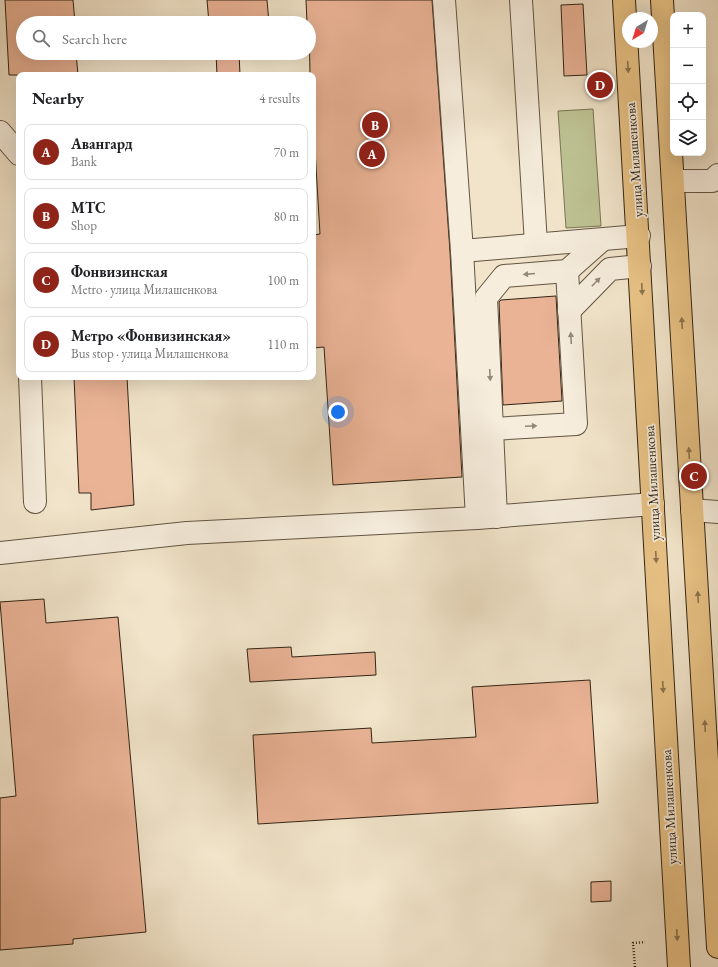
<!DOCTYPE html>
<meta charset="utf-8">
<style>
:root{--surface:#fff;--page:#f2f2f2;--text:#202124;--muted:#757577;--line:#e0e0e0;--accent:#8f2418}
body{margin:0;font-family:"EB Garamond",serif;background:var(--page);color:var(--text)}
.controls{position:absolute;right:12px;top:12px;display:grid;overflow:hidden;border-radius:8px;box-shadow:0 4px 16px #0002}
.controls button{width:36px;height:36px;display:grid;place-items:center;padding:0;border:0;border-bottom:1px solid var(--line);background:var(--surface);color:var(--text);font:20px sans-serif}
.compass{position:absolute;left:622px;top:12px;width:36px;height:36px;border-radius:50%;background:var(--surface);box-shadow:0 4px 16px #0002;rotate:218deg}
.you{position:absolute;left:338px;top:412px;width:14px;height:14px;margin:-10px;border:3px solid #fff;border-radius:50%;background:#1a73e8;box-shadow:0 0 0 6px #1a73e833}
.badge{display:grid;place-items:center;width:26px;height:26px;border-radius:50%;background:var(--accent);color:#fff;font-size:13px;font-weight:700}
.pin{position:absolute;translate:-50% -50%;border:2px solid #fff;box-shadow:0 1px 4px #0006}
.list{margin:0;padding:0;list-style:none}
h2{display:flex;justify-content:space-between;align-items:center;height:52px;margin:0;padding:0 16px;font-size:17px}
h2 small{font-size:13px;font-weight:400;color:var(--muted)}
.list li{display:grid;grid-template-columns:26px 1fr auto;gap:12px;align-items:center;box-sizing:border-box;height:56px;margin:0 8px 8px;padding:0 8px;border:1px solid var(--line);border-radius:8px}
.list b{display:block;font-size:15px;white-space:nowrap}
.list p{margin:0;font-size:13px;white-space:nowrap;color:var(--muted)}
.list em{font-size:13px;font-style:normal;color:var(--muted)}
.icon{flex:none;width:22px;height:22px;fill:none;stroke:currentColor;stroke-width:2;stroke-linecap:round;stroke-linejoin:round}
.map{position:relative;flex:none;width:718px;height:967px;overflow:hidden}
.search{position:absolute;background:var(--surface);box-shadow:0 4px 16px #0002;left:16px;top:16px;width:300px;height:44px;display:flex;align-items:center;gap:10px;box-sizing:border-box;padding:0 14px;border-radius:22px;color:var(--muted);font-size:15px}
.panel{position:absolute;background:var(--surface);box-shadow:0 4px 16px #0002;left:16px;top:72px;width:300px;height:308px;border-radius:8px}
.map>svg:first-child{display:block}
.green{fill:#bec394;stroke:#787454}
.building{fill:#eab396;stroke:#322514}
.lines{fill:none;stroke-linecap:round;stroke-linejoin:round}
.minor-casing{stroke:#625542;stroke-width:24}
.major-casing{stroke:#322514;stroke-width:24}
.path{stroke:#322514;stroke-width:2.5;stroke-dasharray:1 2;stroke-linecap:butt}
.minor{stroke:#f6eddd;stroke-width:22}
.major{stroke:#e8c285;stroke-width:22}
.oneway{fill:#8d744c}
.oneway2{fill:#948978}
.labels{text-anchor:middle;stroke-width:3.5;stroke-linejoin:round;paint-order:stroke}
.street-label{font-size:14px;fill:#322514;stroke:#f6eddd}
</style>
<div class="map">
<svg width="718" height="967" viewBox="0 0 718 967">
<rect width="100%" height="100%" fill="#f1e4ca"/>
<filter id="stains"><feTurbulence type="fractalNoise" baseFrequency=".005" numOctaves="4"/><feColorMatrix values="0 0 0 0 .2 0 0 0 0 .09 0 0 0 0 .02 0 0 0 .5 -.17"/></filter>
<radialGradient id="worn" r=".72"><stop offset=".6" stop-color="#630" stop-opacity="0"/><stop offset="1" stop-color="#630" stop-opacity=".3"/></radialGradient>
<!-- green -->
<path class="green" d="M593 109 601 226 566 228 558 111Z"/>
<!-- building -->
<g class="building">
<path d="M5 0H73L75 23H23V53H76L78 75H9Z"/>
<path d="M207 0H267L269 23H209Z"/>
<path d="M306 0H432L450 252 462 477 333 485 324 347 313 348V235L320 234 313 116V75H310L309 23H307Z"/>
<path d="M583 4 587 75 564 76 561 5Z"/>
<path d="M216 53H239L240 75H217Z"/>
<path d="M556 296 562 401 503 405 499 302 501 300Z"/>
<path d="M74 377H127L134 505 91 510V493H79Z"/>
<path d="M44 599 46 623 118 617 146 932 73 939V944L0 950V798L16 796 0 602Z"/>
<path d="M291 647 292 657 375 652 376 675 250 682 247 649Z"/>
<path d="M590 680 598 803 258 824 253 735 371 728 372 743 476 737 472 687Z"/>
<path d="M611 881V901L591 902V882Z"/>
</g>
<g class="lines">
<!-- minor casing -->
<g class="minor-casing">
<g id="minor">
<path d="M444 0 462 251 477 518"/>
<path d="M521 0 536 244"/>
<path d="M0 132 19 154"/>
<path d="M673 181H712L718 175"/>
<path d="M462 251 639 236"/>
<path d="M569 311 610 269 640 266"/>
<path d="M30 377 35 502"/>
<path d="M493 429 576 424 567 271"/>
<path d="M692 510 718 512"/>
<path d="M496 517 486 298 504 276 567 271 602 240"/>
<path d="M0 553 187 533 477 518 653 504"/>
</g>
</g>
<!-- major casing -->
<g class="major-casing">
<g id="major">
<path d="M624 0 679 967"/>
<path d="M662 0 718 947"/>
</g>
</g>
<!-- path -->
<path class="path" d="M635 967 633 943 645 942"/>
<!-- minor -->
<use href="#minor" class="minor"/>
<!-- major -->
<use href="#major" class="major"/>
</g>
<!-- one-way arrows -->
<defs><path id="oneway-solid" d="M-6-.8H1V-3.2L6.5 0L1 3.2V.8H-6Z"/></defs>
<g class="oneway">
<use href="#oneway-solid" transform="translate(628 67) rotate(87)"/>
<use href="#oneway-solid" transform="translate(642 289) rotate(87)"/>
<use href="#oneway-solid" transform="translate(682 323) rotate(-93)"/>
<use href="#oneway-solid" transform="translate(689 453) rotate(-93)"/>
<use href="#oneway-solid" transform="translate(656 557) rotate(87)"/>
<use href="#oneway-solid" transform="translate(698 597) rotate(-93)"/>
<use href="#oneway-solid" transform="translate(663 687) rotate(87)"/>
<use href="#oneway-solid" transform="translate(705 726) rotate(-93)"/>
<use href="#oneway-solid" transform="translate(677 935) rotate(87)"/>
</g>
<g class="oneway2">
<use href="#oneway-solid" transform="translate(529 274) rotate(175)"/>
<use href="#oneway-solid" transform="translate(596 282) rotate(-46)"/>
<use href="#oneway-solid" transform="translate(571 338) rotate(-93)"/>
<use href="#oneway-solid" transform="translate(490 375) rotate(87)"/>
<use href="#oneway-solid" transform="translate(531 426) rotate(-3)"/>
</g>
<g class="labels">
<!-- street labels -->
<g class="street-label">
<text transform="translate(634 160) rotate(-94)" y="5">улица Милашенкова</text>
<text transform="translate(652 483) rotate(-93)" y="5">улица Милашенкова</text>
<text transform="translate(669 807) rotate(-93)" y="5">улица Милашенкова</text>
</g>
</g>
<rect width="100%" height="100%" filter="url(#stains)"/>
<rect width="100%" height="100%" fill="url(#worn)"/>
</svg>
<div class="controls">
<button>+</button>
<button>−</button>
<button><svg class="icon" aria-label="locate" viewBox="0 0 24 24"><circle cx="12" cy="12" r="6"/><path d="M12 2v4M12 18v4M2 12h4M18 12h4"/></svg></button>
<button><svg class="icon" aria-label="layers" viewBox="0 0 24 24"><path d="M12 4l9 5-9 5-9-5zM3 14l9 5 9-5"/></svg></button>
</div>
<svg class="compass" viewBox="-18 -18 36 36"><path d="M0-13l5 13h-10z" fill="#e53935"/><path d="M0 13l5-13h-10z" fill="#757577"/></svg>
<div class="you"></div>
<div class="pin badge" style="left:372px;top:154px">A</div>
<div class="pin badge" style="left:375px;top:125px">B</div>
<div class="pin badge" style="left:694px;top:476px">C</div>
<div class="pin badge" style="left:600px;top:85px">D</div>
<div class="search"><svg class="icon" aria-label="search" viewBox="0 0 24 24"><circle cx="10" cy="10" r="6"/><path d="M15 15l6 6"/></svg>Search here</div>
<section class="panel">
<h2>Nearby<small>4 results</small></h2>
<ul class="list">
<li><span class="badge">A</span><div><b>Авангард</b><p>Bank</p></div><em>70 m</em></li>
<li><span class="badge">B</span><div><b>МТС</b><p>Shop</p></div><em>80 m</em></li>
<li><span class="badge">C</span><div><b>Фонвизинская</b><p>Metro · улица Милашенкова</p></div><em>100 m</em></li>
<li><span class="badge">D</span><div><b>Метро «Фонвизинская»</b><p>Bus stop · улица Милашенкова</p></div><em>110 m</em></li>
</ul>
</section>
</div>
